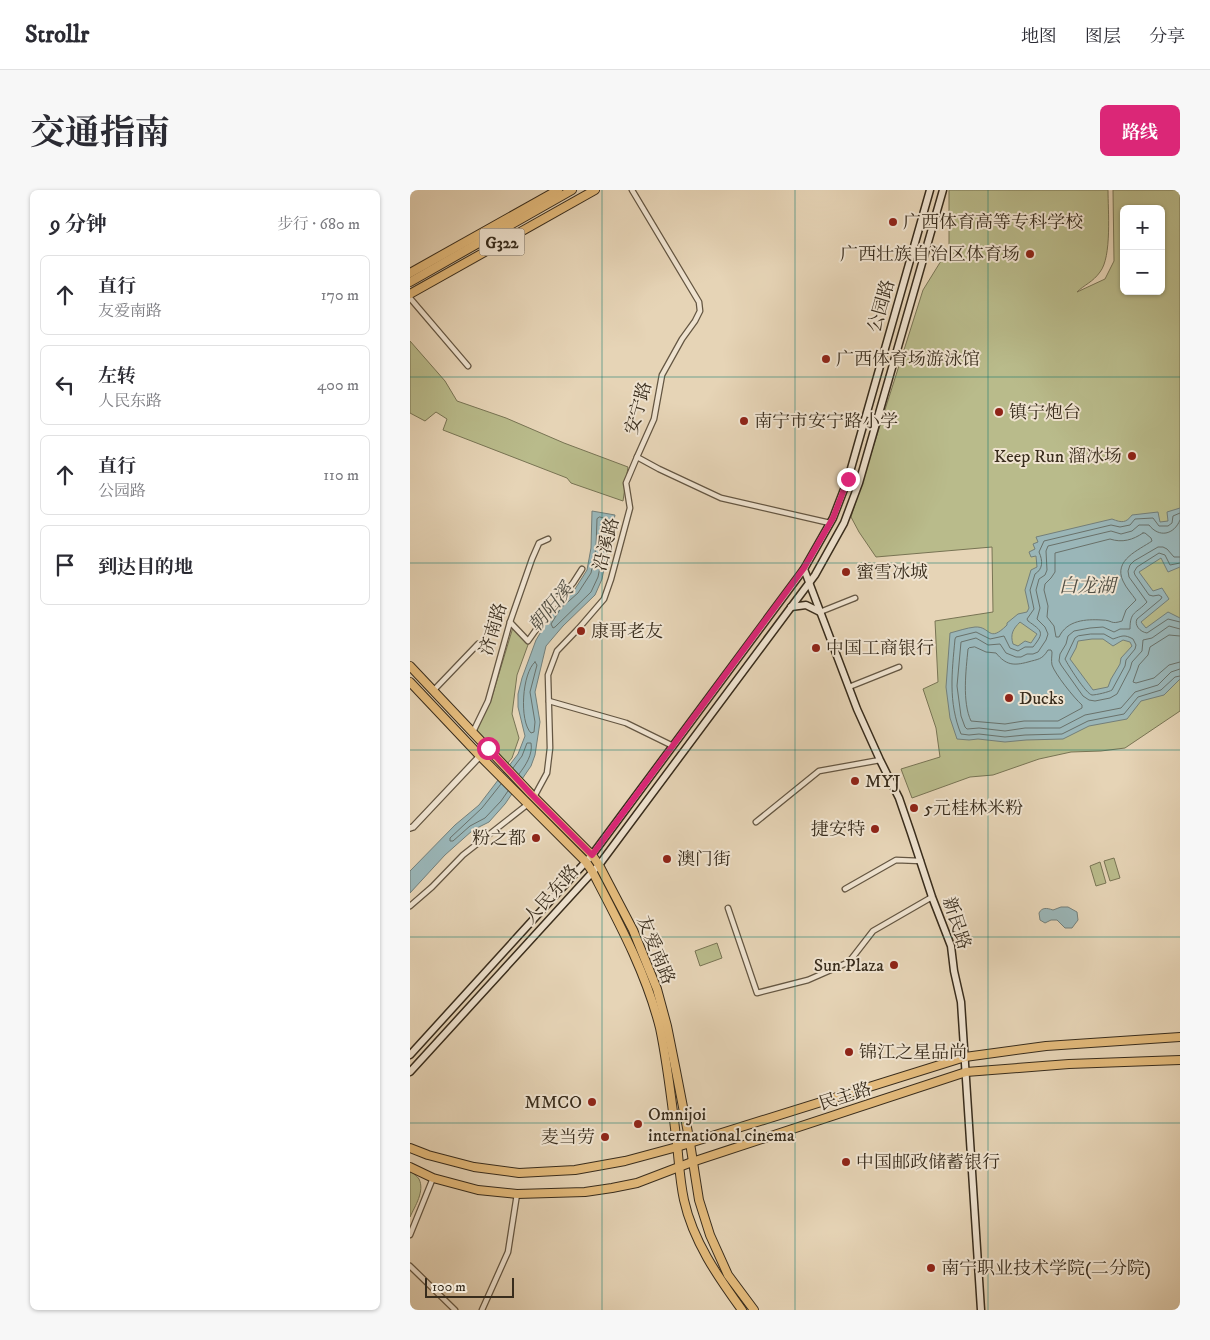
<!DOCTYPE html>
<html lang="zh">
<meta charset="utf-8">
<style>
:root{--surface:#fff;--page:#f7f7f7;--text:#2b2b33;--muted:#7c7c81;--line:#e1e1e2;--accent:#db2777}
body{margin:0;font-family:"IM FELL DW Pica","Noto Serif SC",serif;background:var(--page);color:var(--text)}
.controls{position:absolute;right:15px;top:15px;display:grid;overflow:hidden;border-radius:8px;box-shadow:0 1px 4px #0004}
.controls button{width:45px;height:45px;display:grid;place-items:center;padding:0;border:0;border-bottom:1px solid var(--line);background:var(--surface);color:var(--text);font:25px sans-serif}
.scale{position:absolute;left:15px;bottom:12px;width:89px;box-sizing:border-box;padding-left:5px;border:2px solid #382c1c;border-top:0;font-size:14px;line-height:18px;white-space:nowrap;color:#382c1c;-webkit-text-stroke:4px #efe3d0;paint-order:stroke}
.stop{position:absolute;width:15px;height:15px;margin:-11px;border:4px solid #db2777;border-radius:50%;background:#fff}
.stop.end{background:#db2777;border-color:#fff;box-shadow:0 1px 5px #0008}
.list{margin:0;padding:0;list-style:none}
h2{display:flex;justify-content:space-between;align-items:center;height:65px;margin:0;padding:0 20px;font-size:21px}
h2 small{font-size:16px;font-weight:400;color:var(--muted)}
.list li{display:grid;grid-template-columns:32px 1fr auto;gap:15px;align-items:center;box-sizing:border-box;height:80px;margin:0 10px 10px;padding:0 10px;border:1px solid var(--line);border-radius:8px}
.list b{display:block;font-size:19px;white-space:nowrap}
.list p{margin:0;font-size:16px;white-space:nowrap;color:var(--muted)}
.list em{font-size:16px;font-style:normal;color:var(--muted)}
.icon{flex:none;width:28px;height:28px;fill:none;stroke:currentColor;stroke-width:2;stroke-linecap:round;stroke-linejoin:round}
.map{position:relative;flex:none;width:770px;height:1120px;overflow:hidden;border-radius:8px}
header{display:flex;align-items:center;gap:30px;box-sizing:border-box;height:70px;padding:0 25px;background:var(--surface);border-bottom:1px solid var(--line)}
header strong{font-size:24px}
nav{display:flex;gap:28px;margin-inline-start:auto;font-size:18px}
.intro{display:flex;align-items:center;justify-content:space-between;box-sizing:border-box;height:120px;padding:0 30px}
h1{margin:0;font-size:35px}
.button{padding:12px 22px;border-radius:8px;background:var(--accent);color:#fff;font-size:18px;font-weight:700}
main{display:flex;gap:30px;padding:0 30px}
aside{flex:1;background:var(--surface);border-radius:8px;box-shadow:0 1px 4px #0004}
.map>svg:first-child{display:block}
.green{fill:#b9bb8b;stroke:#787454;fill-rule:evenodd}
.water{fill:#9ab6b8;stroke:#737f7a;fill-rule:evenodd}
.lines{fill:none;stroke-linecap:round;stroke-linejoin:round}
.shore{stroke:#69716a;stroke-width:1}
.minor-casing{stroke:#645642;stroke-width:7}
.tertiary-casing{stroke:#645642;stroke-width:8}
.secondary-casing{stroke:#382c1c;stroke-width:9}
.primary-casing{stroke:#382c1c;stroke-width:10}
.trunk-casing{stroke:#382c1c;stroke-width:10}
.minor{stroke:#efe3d0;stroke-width:4.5}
.tertiary{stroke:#efe3d0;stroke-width:5.5}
.secondary{stroke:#efe3d0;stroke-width:6}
.primary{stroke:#e3ba7b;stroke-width:8}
.trunk{stroke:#e3ba7b;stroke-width:8}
.route{stroke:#db2777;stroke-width:6}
.grid{fill:none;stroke:#0f766e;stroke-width:1;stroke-opacity:0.55}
.poi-dot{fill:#8f2418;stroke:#efe3d0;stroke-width:2}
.labels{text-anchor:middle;stroke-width:4;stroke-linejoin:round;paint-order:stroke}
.shield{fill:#efe3d0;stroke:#6f6352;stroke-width:1}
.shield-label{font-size:16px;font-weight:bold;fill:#382c1c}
.poi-label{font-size:18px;fill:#382c1c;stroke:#efe3d0;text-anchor:start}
.street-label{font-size:18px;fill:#382c1c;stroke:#efe3d0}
.water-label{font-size:19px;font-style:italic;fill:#504e43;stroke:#efe3d0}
</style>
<header>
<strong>Strollr</strong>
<nav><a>地图</a><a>图层</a><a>分享</a></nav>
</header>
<div class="intro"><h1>交通指南</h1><a class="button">路线</a></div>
<main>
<aside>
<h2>9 分钟<small>步行 · 680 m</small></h2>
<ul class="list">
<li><svg class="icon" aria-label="ahead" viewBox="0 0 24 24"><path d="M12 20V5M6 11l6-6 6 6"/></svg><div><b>直行</b><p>友爱南路</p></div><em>170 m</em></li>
<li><svg class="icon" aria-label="left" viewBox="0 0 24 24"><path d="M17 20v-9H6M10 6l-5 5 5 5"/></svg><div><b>左转</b><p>人民东路</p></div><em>400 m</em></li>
<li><svg class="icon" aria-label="ahead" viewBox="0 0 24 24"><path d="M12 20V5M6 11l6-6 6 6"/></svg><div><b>直行</b><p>公园路</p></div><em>110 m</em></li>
<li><svg class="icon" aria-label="arrive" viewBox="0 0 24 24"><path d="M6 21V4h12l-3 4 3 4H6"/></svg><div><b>到达目的地</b></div></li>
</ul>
</aside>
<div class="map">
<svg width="770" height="1120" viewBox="0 0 770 1120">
<rect width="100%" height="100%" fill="#e6d4b6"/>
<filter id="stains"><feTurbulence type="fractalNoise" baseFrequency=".004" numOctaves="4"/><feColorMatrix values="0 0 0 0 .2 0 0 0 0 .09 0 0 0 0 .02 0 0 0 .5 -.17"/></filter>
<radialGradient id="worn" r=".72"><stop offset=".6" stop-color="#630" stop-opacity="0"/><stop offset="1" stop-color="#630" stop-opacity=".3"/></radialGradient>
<!-- green -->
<g class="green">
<path d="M539 0H698C698 20 702 67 690 82 683 92 674 95 667 102L695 89 704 71 703 0H770V521L715 558 691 561 661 562 629 569 583 585 560 587 502 608 491 579 530 567 526 538 513 499 528 492 525 431 583 422 582 357 466 367 449 342 441 327 513 100 539 58ZM714 19H751V101H714Z"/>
<path d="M0 151 35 191 47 211 96 228 154 253 218 277 213 311 161 293 157 288 33 240 37 229 26 222 15 231 0 223Z"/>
<path d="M104 434 119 452 107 485 102 524 109 548 102 568 97 574 66 542 81 510Z"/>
<path d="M704 668 710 688 700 691 694 671Z"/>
<path d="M690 672 696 693 686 696 680 676Z"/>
<path d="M307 753 312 768 290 776 285 761Z"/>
<path d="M0 981C3 983 7 986 9 989 15 1001 5 1016 0 1027Z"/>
</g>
<!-- water -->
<g class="water">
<path d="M770 318V377L758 382 751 368 729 382 743 401 752 398 759 409 731 432 736 438 758 422 770 428V489L754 505 731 511 717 529 679 536 653 549 616 550 595 552 568 549 559 550 547 549 540 528 536 497 540 443C548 441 556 438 565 437 581 436 578 454 597 435V433L608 424 617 422 619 418 615 400 621 380 627 377 626 366 621 367 619 362 625 359 623 354 628 352 626 347 702 329C712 333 716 333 722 325L748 322 750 332 758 331 757 322ZM610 432 627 444 621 453 615 451 608 456 603 454C600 444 603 439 610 432ZM682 449H693L703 456 713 450 720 452 722 456 711 468 710 474 701 489 698 497 683 500 660 469 666 458 668 451Z"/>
<path d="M182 321 205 325 192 389 185 405 153 436 136 456 125 502 130 532 125 565 121 576 95 614 79 632 63 640 35 665 0 703V681L45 635 69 615 108 564 115 546 108 517V504L112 488 126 450 147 415 165 399 177 380 181 358Z"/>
<path d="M651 717H658L667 722 668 730 662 738H655L647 730H641L635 733 630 730 629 723C632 717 637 718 643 720Z"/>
</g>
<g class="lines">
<!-- shore -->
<g class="shore">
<path d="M770 323 763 326 762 333 758 336H749L743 328 725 329 720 335 710 337 701 335 634 351 629 362C633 371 633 379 625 384L620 400 624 419 617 429 618 431C632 441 635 442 623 457H615L608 461 600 458 594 446 580 449 566 442 546 447 545 449C542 482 538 512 551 544L559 545 569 544 595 547 615 545 652 544 678 531 714 524 728 507 751 500 765 487 770 486"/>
<path d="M190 327 197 329 199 331 188 387 181 402 145 437 143 438 141 434 151 418 168 403 181 383 186 358 187 329Z"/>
<path d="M770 330C764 345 749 348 739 335H729L722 341 711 344 701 341 638 356 636 361 637 380 635 385 629 389 626 400 630 418 627 429 635 437 638 444 636 450 628 462 623 464H617L611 467H606L596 463 590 454 578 455 566 448 551 452 547 496 551 526 555 537 557 539 569 538 595 541 615 538H650L675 525 711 518 725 502 748 495 761 482 770 479"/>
<path d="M733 343H735L741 348 742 351C729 360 703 370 713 391 716 398 722 404 726 410L716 420 712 431C700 435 703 430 692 430 676 429 657 430 649 447H646L644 436 637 427 638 416 634 400 635 394 641 388 645 382V363L700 349C712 353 723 350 733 343Z"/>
<path d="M770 367H764L757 359 753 357H748L724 371 720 375 718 381 719 387 737 412C726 424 720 421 720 439H710L704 442 693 437 680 438 664 441 658 446 656 454 650 464 649 471 651 475 673 506 679 510 685 511 700 508 707 504 720 479 722 472 732 461 733 450 742 448 759 436 770 439"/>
<path d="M770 373 760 375 755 365 749 363 727 377 724 382 725 385 739 405 743 406 749 405 752 407 751 409 727 429C724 435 730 442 737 443L758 429 770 432"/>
<path d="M681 444H694L703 449C712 446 714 444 723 449L726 455 725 459 716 470 715 476 702 500C699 502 686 505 682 505 676 504 658 475 655 469L665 448 668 446Z"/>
<path d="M770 446 759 445 740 457 738 465 729 475 723 492 726 493 744 488 759 475 770 472"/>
<path d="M565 457 576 462 586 463C596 475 603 476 618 472 628 469 632 470 638 460H641L642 462C642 466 641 470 642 475 645 484 664 508 672 515V518L648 531H614L595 534 561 531C552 512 556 480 558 459L559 458Z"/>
<path d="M125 472 127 475 120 502 125 532 124 542 121 543C109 531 112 483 125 472Z"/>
<path d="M103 578 112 566 117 553H121C123 564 116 575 109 584"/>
<path d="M91 594 72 618 40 648V651H43L60 636 75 628 91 611 98 601"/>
</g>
<!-- minor casing -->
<g class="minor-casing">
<g id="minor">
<path d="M222 0 289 112 290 121 285 131 272 149 252 185 244 229 227 267 249 279 311 308 420 333"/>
<path d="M0 108 58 176"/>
<path d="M410 422 445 408"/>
<path d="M100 432 118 451 145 413 163 393 172 379"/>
<path d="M439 497 489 477"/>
<path d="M23 501 68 454"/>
<path d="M139 511 216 533 263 556"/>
<path d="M63 542 78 511 100 432 122 369 129 353 138 349"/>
<path d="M124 607 137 583 140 558 138 485 147 461 169 438 194 409 201 389 220 318 216 293 227 267"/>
<path d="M346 632 409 581 470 570"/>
<path d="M435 699 486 670 511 671"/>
<path d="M0 716 22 697 53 665 118 614"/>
<path d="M318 718 347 803 398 790 439 772 463 741 522 707"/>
<path d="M0 1045 23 988"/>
<path d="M0 1076 45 1120"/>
<path d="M72 1120 98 1062 107 1004"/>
</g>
</g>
<!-- tertiary casing -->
<g class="tertiary-casing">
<path id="tertiary" d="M0 638 3 637 70 566"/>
</g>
<!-- secondary casing -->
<g class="secondary-casing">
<g id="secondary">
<path d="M394 379 447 519 470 570 489 608 501 643 522 707 541 756 544 781 551 812 571 1120"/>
<path d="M381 417 396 415 410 422"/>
<path d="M0 865 182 665 394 379 423 328 438 289 520 0"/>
<path d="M0 882 189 675 405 385 434 333 449 293 533 0"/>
</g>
</g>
<!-- primary casing -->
<g class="primary-casing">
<g id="primary">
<path d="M0 476 121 604 182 665 189 675 223 740 247 799 257 836 266 881 280 953 289 1010 300 1045 318 1085 344 1120"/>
<path d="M0 492 70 566 176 672 182 681C208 731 236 782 250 838 258 876 262 915 267 954 269 973 270 992 274 1010 283 1051 308 1087 332 1120"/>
<path d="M0 958 18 965 64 977 109 983 165 980 215 971 267 957 555 867 636 856 770 847"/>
<path d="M0 977 23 988 68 1000 107 1004 175 1002 202 998 227 993 282 972 556 882 659 874 770 870"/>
</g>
</g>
<!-- trunk casing -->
<g class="trunk-casing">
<g id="trunk">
<path d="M0 83 148 0"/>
<path d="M0 92 162 0"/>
<path d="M0 104 185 0"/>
</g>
</g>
<!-- minor -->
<use href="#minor" class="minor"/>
<!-- tertiary -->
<use href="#tertiary" class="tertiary"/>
<!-- secondary -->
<use href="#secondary" class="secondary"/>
<!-- primary -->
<use href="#primary" class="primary"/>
<!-- trunk -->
<use href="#trunk" class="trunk"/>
</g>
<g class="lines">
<!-- route -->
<path class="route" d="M78 558 121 604 182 665 394 378 423 328 438 289"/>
</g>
<!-- grid -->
<path class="grid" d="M192 0V1120M385 0V1120M578 0V1120M0 187H770M0 373H770M0 560H770M0 747H770M0 933H770"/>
<!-- markers -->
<g class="poi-dot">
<circle cx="483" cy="32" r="5"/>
<circle cx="620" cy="64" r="5"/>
<circle cx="416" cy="169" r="5"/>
<circle cx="589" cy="222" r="5"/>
<circle cx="334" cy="231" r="5"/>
<circle cx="722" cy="266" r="5"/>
<circle cx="436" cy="382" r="5"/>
<circle cx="171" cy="441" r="5"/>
<circle cx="406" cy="458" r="5"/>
<circle cx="599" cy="508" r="5"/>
<circle cx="445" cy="591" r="5"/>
<circle cx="504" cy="618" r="5"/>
<circle cx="465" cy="639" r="5"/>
<circle cx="126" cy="648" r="5"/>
<circle cx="257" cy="669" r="5"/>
<circle cx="484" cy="775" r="5"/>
<circle cx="439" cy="862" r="5"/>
<circle cx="182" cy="912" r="5"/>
<circle cx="228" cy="934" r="5"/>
<circle cx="195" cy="947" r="5"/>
<circle cx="436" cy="972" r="5"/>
<circle cx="521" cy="1078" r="5"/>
</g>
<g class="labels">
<!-- shield labels -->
<rect class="shield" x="69.5" y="38.5" width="45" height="27" rx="4"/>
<g class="shield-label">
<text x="92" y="58">G322</text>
</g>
<!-- poi labels -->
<g class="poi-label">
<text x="493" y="38">广西体育高等专科学校</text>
<text x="610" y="70" text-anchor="end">广西壮族自治区体育场</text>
<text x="426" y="175">广西体育场游泳馆</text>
<text x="599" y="228">镇宁炮台</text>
<text x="344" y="237">南宁市安宁路小学</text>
<text x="712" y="272" text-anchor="end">Keep Run 溜冰场</text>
<text x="446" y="388">蜜雪冰城</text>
<text x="181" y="447">康哥老友</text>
<text x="416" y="464">中国工商银行</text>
<text x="609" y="514">Ducks</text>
<text x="455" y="597">MYJ</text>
<text x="514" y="624">5元桂林米粉</text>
<text x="455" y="645" text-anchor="end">捷安特</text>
<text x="116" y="654" text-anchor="end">粉之都</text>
<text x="267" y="675">澳门街</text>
<text x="474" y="781" text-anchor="end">Sun Plaza</text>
<text x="449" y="868">锦江之星品尚</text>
<text x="172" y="918" text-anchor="end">MMCO</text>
<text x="238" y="930">Omnijoi<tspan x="238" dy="21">international cinema</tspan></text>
<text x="185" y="953" text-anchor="end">麦当劳</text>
<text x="446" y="978">中国邮政储蓄银行</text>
<text x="531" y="1084">南宁职业技术学院(二分院)</text>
</g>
<!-- street labels -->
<g class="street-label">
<text transform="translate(471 116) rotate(-74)" y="6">公园路</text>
<text transform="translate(228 218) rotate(-74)" y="6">安宁路</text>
<text transform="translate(196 354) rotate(-75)" y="6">沿溪路</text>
<text transform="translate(83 439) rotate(-73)" y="6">济南路</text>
<text transform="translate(141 704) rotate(-48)" y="6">人民东路</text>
<text transform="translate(547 733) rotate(72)" y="6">新民路</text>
<text transform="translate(246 760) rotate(68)" y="6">友爱南路</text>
<text transform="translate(435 906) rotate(-18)" y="6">民主路</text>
</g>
<!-- water labels -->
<g class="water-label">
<text x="677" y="402">白龙湖</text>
<text transform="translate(140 417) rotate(-50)" y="7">朝阳溪</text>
</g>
</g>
<rect width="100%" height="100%" filter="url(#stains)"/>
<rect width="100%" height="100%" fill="url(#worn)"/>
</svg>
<div class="controls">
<button>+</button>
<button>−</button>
</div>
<div class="scale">100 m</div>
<div class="stop" style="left:78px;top:558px"></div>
<div class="stop end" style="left:438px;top:289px"></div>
</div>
</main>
